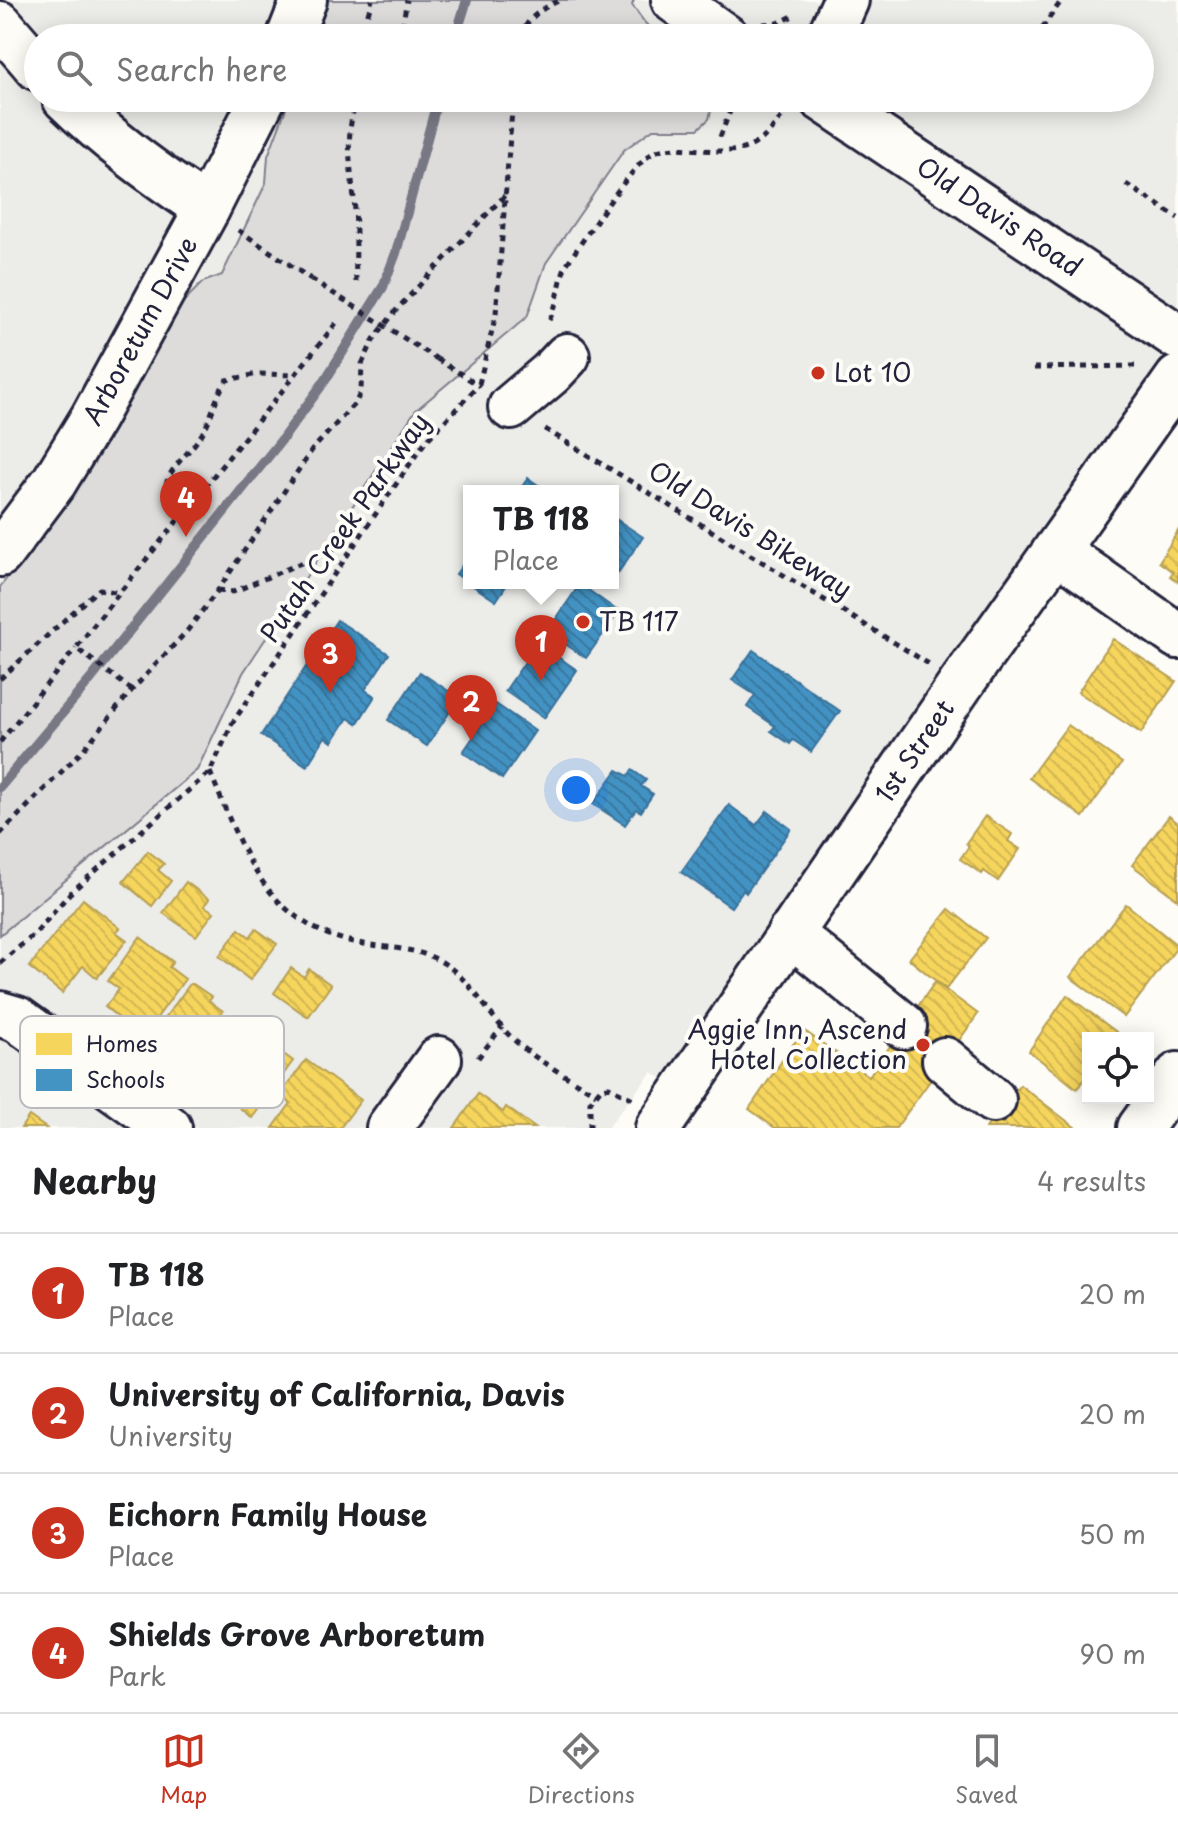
<!DOCTYPE html>
<style>
:root{--surface:#fff;--page:#f6f6f6;--text:#202124;--muted:#757577;--line:#e0e0e0;--accent:#c8321e}
body{margin:0;font-family:"Playpen Sans",sans-serif;background:var(--page);color:var(--text)}
.controls{position:absolute;right:24px;bottom:24px;display:grid;overflow:hidden;border-radius:0px;box-shadow:0 4px 20px #0003}
.controls button{width:72px;height:72px;display:grid;place-items:center;padding:0;border:0;border-bottom:2px solid var(--line);background:var(--surface);color:var(--text);font:40px sans-serif}
.you{position:absolute;left:576px;top:790px;width:28px;height:28px;margin:-20px;border:6px solid #fff;border-radius:50%;background:#1a73e8;box-shadow:0 0 0 12px #1a73e833}
.badge{display:grid;place-items:center;width:52px;height:52px;border-radius:50%;background:var(--accent);color:#fff;font-size:26px;font-weight:700}
.pin{position:absolute;translate:-50% -66px;filter:drop-shadow(0 2px 4px #0008)}
.pin::after{content:'';position:absolute;top:42px;width:28px;height:24px;background:inherit;clip-path:polygon(0 0,100% 0,50% 100%)}
.popup{position:absolute;left:463px;top:485px;width:156px;height:104px;box-sizing:border-box;display:grid;place-content:center;border-radius:0px;background:var(--surface);filter:drop-shadow(0 2px 6px #0005);font-size:26px;white-space:nowrap;color:var(--muted)}
.popup b{font-size:30px;color:var(--text)}
.popup::after{content:'';position:absolute;left:50%;top:100%;margin-left:-16px;border:16px solid transparent;border-top-color:var(--surface)}
.list{margin:0;padding:0;list-style:none}
h2{display:flex;justify-content:space-between;align-items:center;height:104px;margin:0;padding:0 32px;font-size:34px}
h2 small{font-size:26px;font-weight:400;color:var(--muted)}
.list li{display:grid;grid-template-columns:52px 1fr auto;gap:24px;align-items:center;box-sizing:border-box;height:120px;padding:0 32px;border-top:2px solid var(--line)}
.list b{display:block;font-size:30px;white-space:nowrap}
.list p{margin:0;font-size:26px;white-space:nowrap;color:var(--muted)}
.list em{font-size:26px;font-style:normal;color:var(--muted)}
.icon{flex:none;width:44px;height:44px;fill:none;stroke:currentColor;stroke-width:2;stroke-linecap:round;stroke-linejoin:round}
.map{position:relative;flex:none;width:1178px;height:1128px;overflow:hidden}
.search{position:absolute;background:var(--surface);box-shadow:0 4px 20px #0003;left:24px;right:24px;top:24px;height:88px;display:flex;align-items:center;gap:20px;box-sizing:border-box;padding:0 28px;border-radius:44px;color:var(--muted);font-size:30px}
.sheet{height:584px;background:var(--surface)}
nav{display:flex;justify-content:space-around;align-items:center;box-sizing:border-box;height:112px;border-top:2px solid var(--line);background:var(--surface);font-size:22px;color:var(--muted)}
nav a{display:grid;justify-items:center;gap:4px}
nav .on{color:var(--accent)}
.map>svg:first-child{display:block}
.built{fill:#ecece9;fill-rule:evenodd}
.garden{fill:#dddcdb;stroke:#807f8b;stroke-width:2}
.homes{fill:url(#homes-back-hatch);stroke:#b69f52;stroke-width:2}
.schools{fill:url(#schools-back-hatch);stroke:#39719a;stroke-width:2}
.lines{fill:none;stroke-linecap:round;stroke-linejoin:round}
.stream{stroke:#787885;stroke-width:10}
.minor-casing{stroke:#22223b;stroke-width:50}
.path{stroke:#22223b;stroke-width:5;stroke-dasharray:6 6;stroke-linecap:butt}
.minor{stroke:#fdfcf7;stroke-width:44}
.path-bridge{stroke:#22223b;stroke-width:5;stroke-dasharray:6 6;stroke-linecap:butt}
.poi-dot{fill:#c8321e;stroke:#fdfcf7;stroke-width:3}
.labels{text-anchor:middle;stroke-width:8;stroke-linejoin:round;paint-order:stroke}
.street-label{font-size:26px;fill:#22223b;stroke:#fdfcf7}
.poi-label{font-size:26px;fill:#22223b;stroke:#fdfcf7;text-anchor:start}
.key{fill:#fdfcf7;stroke:#bbbbbf;stroke-width:2}
.key-label{font-size:22px;fill:#22223b}
</style>
<div class="map">
<svg width="1178" height="1128" viewBox="0 0 1178 1128">
<defs>
<pattern id="homes-back-hatch" width="6" height="6" patternUnits="userSpaceOnUse" patternTransform="scale(2)"><rect width="6" height="6" fill="#f6d55c"/><path d="M-1 5l2 2M0 0l6 6M5-1l2 2" fill="none" stroke="#d3b751"/></pattern>
<pattern id="schools-back-hatch" width="6" height="6" patternUnits="userSpaceOnUse" patternTransform="scale(2)"><rect width="6" height="6" fill="#4393c3"/><path d="M-1 5l2 2M0 0l6 6M5-1l2 2" fill="none" stroke="#3878a0"/></pattern>
</defs>
<rect width="100%" height="100%" fill="#fdfcf7"/>
<filter id="ink" filterUnits="userSpaceOnUse"><feTurbulence type="fractalNoise" baseFrequency=".0125" numOctaves="2"/><feDisplacementMap in="SourceGraphic" scale="16" xChannelSelector="R" yChannelSelector="G"/><feConvolveMatrix kernelMatrix="1 2 1 2 8 2 1 2 1" color-interpolation-filters="sRGB"/></filter>
<g filter="url(#ink)">
<!-- built -->
<path class="built" d="M0 0H1178V410L689 1097 652 1072 607 1128H0ZM38 38H1140V98H38ZM469 491H613V583H469Z"/>
<!-- garden -->
<g class="garden">
<path d="M328 0H634L632 5 645 23 663 38H314Z"/>
<path d="M290 98H714L709 119 698 129H653L624 150 546 263 527 317 415 411 243 673 197 770 0 935V587L79 486 104 447 182 303 203 282 222 275 266 183 268 156Z"/>
</g>
<!-- homes -->
<g class="homes">
<path d="M1178 531V582L1170 576 1173 572 1159 562Z"/>
<path d="M1113 639 1176 681 1141 733 1078 692Z"/>
<path d="M1068 725 1122 763 1083 817 1029 778Z"/>
<path d="M985 816 1012 834 1008 841 1020 849 998 881 984 871 982 874 960 859 969 846 966 843Z"/>
<path d="M1169 816 1178 823V900L1132 865Z"/>
<path d="M148 851 164 864 158 870 171 881 152 906 123 882Z"/>
<path d="M186 882 209 899 204 906 214 912 196 936 163 913Z"/>
<path d="M83 899 120 928 116 932 127 940 97 978 83 966 62 993 29 967Z"/>
<path d="M1126 904 1178 946 1124 1017 1070 977Z"/>
<path d="M949 909 986 938 946 989 909 959Z"/>
<path d="M239 929 250 937 256 929 277 944 250 980 219 956Z"/>
<path d="M140 937 173 962 169 967 185 979 143 1037 105 1007 119 989 108 981Z"/>
<path d="M291 968 304 977 309 969 331 985 308 1017 274 993Z"/>
<path d="M935 982 978 1014 896 1128H775L749 1109 803 1030 869 1076Z"/>
<path d="M190 984H193L212 997 209 1001 223 1011 219 1017 234 1029 198 1078 188 1071 186 1074 158 1054 172 1035 159 1026Z"/>
<path d="M1067 995 1119 1034 1117 1038H1088V1075L1077 1089 1029 1051Z"/>
<path d="M245 1020 274 1039 270 1044 293 1061 252 1118 218 1090 232 1071 216 1060Z"/>
<path d="M306 1060 361 1100 340 1128H273L291 1103 280 1095Z"/>
<path d="M1020 1085 1076 1128H986Z"/>
<path d="M478 1094 503 1112 506 1107 535 1128H454Z"/>
<path d="M29 1116 46 1128H21Z"/>
</g>
<!-- schools -->
<g class="schools">
<path d="M528 478 547 491H519Z"/>
<path d="M613 517 643 537 613 580Z"/>
<path d="M469 556V583L456 574Z"/>
<path d="M469 583H508L496 601Z"/>
<path d="M580 584 619 612 586 658 547 632Z"/>
<path d="M337 620 389 654 365 690 375 696 357 724 348 718 332 742 325 737 307 766 261 735Z"/>
<path d="M538 643 577 670 544 718 505 691Z"/>
<path d="M753 650 840 711 811 752 793 740 790 744 771 731 775 726 747 707 755 695 732 680Z"/>
<path d="M420 672 459 698 427 746 388 720Z"/>
<path d="M496 704 535 731 502 779 463 752Z"/>
<path d="M617 770 628 776 632 770 646 780 641 786 653 794 641 812 636 809 625 825 593 804Z"/>
<path d="M729 805 756 825 767 811 791 829 746 893 743 890 731 907 681 872Z"/>
</g>
<g class="lines">
<!-- stream -->
<g class="stream">
<path d="M455 38 467 0"/>
<path d="M0 787 91 679 283 438 324 382 383 287 396 253 438 98"/>
</g>
<!-- minor casing -->
<g class="minor-casing">
<g id="minor">
<path d="M674 0 727 38"/>
<path d="M0 24 38 68"/>
<path d="M289 38 304 0"/>
<path d="M829 38 846 0"/>
<path d="M65 98C109 141 156 175 207 209"/>
<path id="s1" d="M821 98 1178 337"/>
<path d="M511 407 551 373 567 356"/>
<path d="M1056 550 1178 636"/>
<path id="s2" d="M0 554 54 482 93 418 207 209 263 98"/>
<path d="M790 933 904 1026"/>
<path d="M0 1014 17 1019 169 1128"/>
<path d="M945 1060 993 1100"/>
<path d="M389 1128 439 1059"/>
<path id="s3" d="M658 1128 961 684 1178 378"/>
<path d="M1140 1128 1178 1075"/>
</g>
</g>
<!-- path -->
<g class="path">
<path d="M763 24 778 23 795 15"/>
<path d="M366 38V20L372 0"/>
<path d="M400 38 407 0"/>
<path d="M521 38C525 18 544 7 561 0"/>
<path d="M1035 38 1062 0"/>
<path d="M1020 106 1025 98"/>
<path d="M720 137 730 111 738 98"/>
<path d="M1126 184 1178 218"/>
<path d="M238 230 311 279"/>
<path d="M356 282C355 258 357 234 355 211 352 169 343 140 357 98"/>
<path d="M549 320C559 304 558 283 566 265 584 240 630 166 653 153 664 147 678 148 690 149 739 153 755 156 785 112"/>
<path d="M437 359 480 386"/>
<path d="M1034 368 1135 366"/>
<path d="M479 384 496 314 513 98"/>
<path d="M545 429 929 664"/>
<path d="M180 517C144 480 186 462 203 432 213 415 215 396 227 380L258 374 295 375"/>
<path d="M218 590 233 592 343 545 354 544"/>
<path d="M0 679 95 592 100 589 119 593"/>
<path d="M132 690 76 648C162 538 251 431 337 322"/>
<path d="M0 742 76 648"/>
<path d="M210 772C240 843 261 917 345 940 377 949 417 945 445 964 471 981 488 1014 510 1036 534 1060 567 1076 596 1094"/>
<path d="M0 834 83 750 132 690 187 631 218 590 312 450 356 402 361 391 362 364 374 339 398 308 508 192"/>
<path d="M0 963 36 933 70 893 210 772 233 722 425 442 475 389"/>
<path d="M478 1058 502 1027"/>
<path d="M590 1128V1102L601 1088 609 1087 633 1099"/>
</g>
<!-- minor -->
<use href="#minor" class="minor"/>
<!-- path-bridge -->
<path class="path-bridge" d="M311 279 437 359"/>
</g>
</g>
<!-- markers -->
<g class="poi-dot">
<circle cx="818" cy="373" r="8"/>
<circle cx="583" cy="622" r="8"/>
<circle cx="923" cy="1045" r="8"/>
</g>
<g class="labels">
<!-- street labels -->
<g class="street-label">
<text dy="9" stroke="none"><textPath href="#s1" startOffset="214">Old Davis Road</textPath></text>
<text dy="9" stroke="none"><textPath href="#s2" startOffset="264">Arboretum Drive</textPath></text>
<text transform="translate(345 528) rotate(-55)" y="9">Putah Creek Parkway</text>
<text transform="translate(750 530) rotate(32)" y="9">Old Davis Bikeway</text>
<text dy="9" stroke="none"><textPath href="#s3" startOffset="456">1st Street</textPath></text>
</g>
<!-- poi labels -->
<g class="poi-label">
<text x="834" y="382">Lot 10</text>
<text x="599" y="631">TB 117</text>
<text x="907" y="1039" text-anchor="end">Aggie Inn, Ascend<tspan x="907" dy="30">Hotel Collection</tspan></text>
</g>
</g>
<!-- legend -->
<rect x="20" y="1016" width="264" height="92" rx="12" class="key"/>
<rect x="36" y="1033" width="36" height="22" fill="#f6d55c"/>
<rect x="36" y="1069" width="36" height="22" fill="#4393c3"/>
<g class="key-label">
<text x="86" y="1052">Homes</text>
<text x="86" y="1088">Schools</text>
</g>
</svg>
<div class="controls">
<button><svg class="icon" aria-label="locate" viewBox="0 0 24 24"><circle cx="12" cy="12" r="6"/><path d="M12 2v4M12 18v4M2 12h4M18 12h4"/></svg></button>
</div>
<div class="you"></div>
<div class="pin badge" style="left:541px;top:681px">1</div>
<div class="popup"><b>TB 118</b>Place</div>
<div class="pin badge" style="left:471px;top:741px">2</div>
<div class="pin badge" style="left:330px;top:693px">3</div>
<div class="pin badge" style="left:186px;top:537px">4</div>
<div class="search"><svg class="icon" aria-label="search" viewBox="0 0 24 24"><circle cx="10" cy="10" r="6"/><path d="M15 15l6 6"/></svg>Search here</div>
</div>
<section class="sheet">
<h2>Nearby<small>4 results</small></h2>
<ul class="list">
<li><span class="badge">1</span><div><b>TB 118</b><p>Place</p></div><em>20 m</em></li>
<li><span class="badge">2</span><div><b>University of California, Davis</b><p>University</p></div><em>20 m</em></li>
<li><span class="badge">3</span><div><b>Eichorn Family House</b><p>Place</p></div><em>50 m</em></li>
<li><span class="badge">4</span><div><b>Shields Grove Arboretum</b><p>Park</p></div><em>90 m</em></li>
</ul>
</section>
<nav>
<a class="on"><svg class="icon" aria-label="map" viewBox="0 0 24 24"><path d="M3 6l6-2 6 2 6-2v14l-6 2-6-2-6 2zM9 4v14M15 6v14"/></svg>Map</a>
<a><svg class="icon" aria-label="directions" viewBox="0 0 24 24"><path d="M12 3l9 9-9 9-9-9zM9 14v-3h6M13 9l2 2-2 2"/></svg>Directions</a>
<a><svg class="icon" aria-label="saved" viewBox="0 0 24 24"><path d="M7 4h10v16l-5-4-5 4z"/></svg>Saved</a>
</nav>
